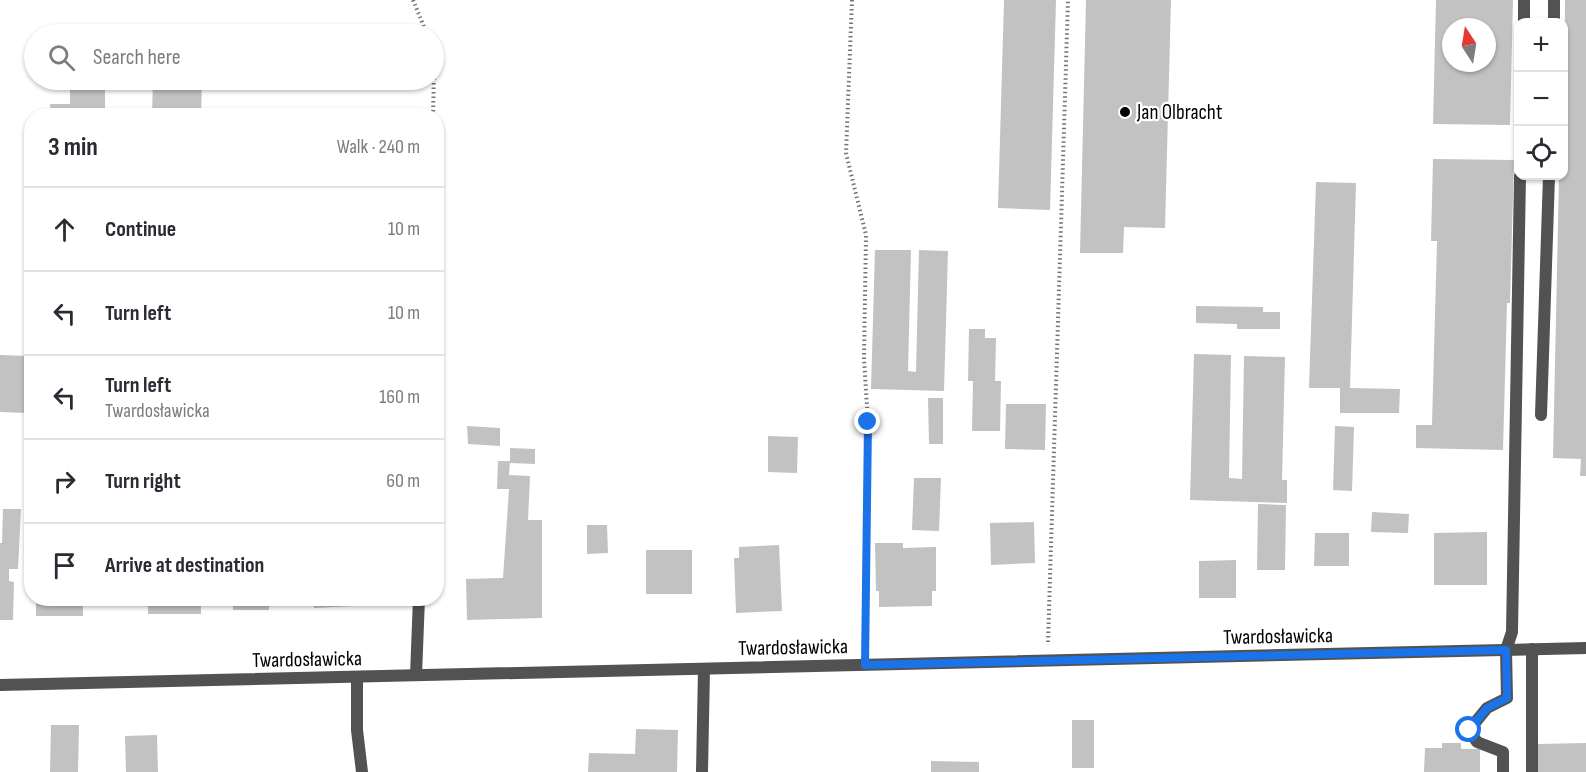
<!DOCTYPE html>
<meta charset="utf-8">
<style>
:root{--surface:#fff;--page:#f2f2f3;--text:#2b2b33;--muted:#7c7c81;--line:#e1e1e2}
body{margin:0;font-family:"Sofia Sans Condensed",sans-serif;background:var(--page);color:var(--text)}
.controls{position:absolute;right:18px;top:18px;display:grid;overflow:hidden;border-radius:12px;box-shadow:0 2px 4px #0004}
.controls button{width:54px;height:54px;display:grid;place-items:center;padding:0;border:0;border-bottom:2px solid var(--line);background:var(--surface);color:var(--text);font:30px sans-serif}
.compass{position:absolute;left:1442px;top:18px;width:54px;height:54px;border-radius:50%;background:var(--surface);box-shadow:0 2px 4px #0004;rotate:348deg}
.stop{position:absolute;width:18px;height:18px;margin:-14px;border:4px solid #1a73e8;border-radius:50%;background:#fff}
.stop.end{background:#1a73e8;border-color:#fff;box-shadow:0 2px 6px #0008}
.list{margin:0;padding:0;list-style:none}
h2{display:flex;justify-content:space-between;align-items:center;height:78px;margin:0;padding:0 24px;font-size:26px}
h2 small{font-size:20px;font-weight:400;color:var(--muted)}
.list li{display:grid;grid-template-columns:39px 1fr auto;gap:18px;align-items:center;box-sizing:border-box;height:84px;padding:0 24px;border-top:2px solid var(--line)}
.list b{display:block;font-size:22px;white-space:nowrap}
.list p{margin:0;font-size:20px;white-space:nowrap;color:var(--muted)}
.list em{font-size:20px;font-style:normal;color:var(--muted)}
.icon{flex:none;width:33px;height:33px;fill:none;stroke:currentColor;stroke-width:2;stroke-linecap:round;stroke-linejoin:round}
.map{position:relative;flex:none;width:1586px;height:772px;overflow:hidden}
.search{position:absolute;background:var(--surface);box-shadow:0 2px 4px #0004;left:24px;top:24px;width:420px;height:66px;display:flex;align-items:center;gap:15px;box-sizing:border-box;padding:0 21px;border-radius:33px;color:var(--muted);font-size:22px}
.panel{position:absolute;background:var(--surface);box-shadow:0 2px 4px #0004;left:24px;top:108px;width:420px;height:498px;border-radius:24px}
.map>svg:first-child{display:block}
.building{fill:#c2c2c2;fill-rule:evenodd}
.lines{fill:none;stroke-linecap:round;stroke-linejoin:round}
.path{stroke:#747474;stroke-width:4;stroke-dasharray:1.5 3;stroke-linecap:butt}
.service{stroke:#525252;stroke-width:12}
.minor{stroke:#525252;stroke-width:12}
.route{stroke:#1a73e8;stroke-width:8}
.poi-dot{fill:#000;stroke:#fff;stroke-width:2}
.labels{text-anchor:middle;stroke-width:4.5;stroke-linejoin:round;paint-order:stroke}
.poi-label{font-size:21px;fill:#000;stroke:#fff;text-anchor:start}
.street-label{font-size:21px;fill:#000;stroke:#fff}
</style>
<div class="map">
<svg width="1586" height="772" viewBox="0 0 1586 772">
<rect width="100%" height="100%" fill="#fff"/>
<!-- building -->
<g class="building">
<path d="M1004 0H1056L1050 210 998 208Z"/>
<path d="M1086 0H1171L1165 228 1124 227 1123 253H1080Z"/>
<path d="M1436 0H1513L1510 125 1433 124ZM1451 27H1487V63H1451Z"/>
<path d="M1565 0H1586V476H1580L1581 459 1553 458 1559 176H1564Z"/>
<path d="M153 80H202L201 116H179V110H168V116H152Z"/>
<path d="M70 88H105V111H100V116H51L50 104H70Z"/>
<path d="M1433 159 1514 160 1510 303H1507L1503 450 1416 448V425H1432L1437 241H1431Z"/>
<path d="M1316 182 1356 183 1350 388 1400 389 1399 413H1340V388H1309Z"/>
<path d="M875 250H911L908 371 916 372 919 250 948 251 944 391 871 389Z"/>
<path d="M1196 306 1263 307V312H1280V329H1237V324L1196 323Z"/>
<path d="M969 329H985V338H996L995 381H1001L1000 431H972L973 381H968Z"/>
<path d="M1194 354 1231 355 1229 478 1242 479 1244 356 1285 357 1282 480H1287V503L1190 500Z"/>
<path d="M0 355 30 356 28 413 0 412Z"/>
<path d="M928 398H943V444H929Z"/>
<path d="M1006 404H1046L1045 450 1005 449Z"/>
<path d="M467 426 500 428V446L468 444Z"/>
<path d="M1335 426 1354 427 1352 491 1333 490Z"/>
<path d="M768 436 798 437 797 473 768 472Z"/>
<path d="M510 448 535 449V464L510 463Z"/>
<path d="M498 461H510L509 475 530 476 528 520H542V618L467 620 466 579 503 578 509 489H497Z"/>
<path d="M914 478H941L939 531 912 530Z"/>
<path d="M1258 504 1286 505 1285 570H1257Z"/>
<path d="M3 509H21L18 569H9V581L14 582 13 620H0V543H2Z"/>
<path d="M1372 512 1409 514 1408 533 1371 532Z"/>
<path d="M1034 522 1035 563 991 565 990 523Z"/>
<path d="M587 525H607L608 553 587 554Z"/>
<path d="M1487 532V585H1434V533Z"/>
<path d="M1315 533H1349V566H1314Z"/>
<path d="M875 543H903V548L936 547V591H932V606L879 607V591H876Z"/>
<path d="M779 545 782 611 736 613 734 558H739V547Z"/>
<rect x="646" y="550" width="46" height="44"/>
<path d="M1236 560V598H1199V561Z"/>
<rect x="36" y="598" width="47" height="18"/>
<rect x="148" y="598" width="53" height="16"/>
<rect x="233" y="598" width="36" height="12"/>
<path d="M313 598H354V606L314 608Z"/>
<rect x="1072" y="720" width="22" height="48"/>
<path d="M51 725H79L78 772H50Z"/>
<path d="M636 729 678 730 677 772H588L589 753 635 754Z"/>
<path d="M157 735 158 772H126L125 736Z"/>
<path d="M1442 743H1461V749H1480V772H1424L1425 748H1442Z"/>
<path d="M1586 743V772H1538V744Z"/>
<path d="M931 761 979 762V772H931Z"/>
</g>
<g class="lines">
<!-- path -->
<g class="path">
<path d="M413 0 427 34"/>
<path d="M852 0 846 153 866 235 864 359 868 422 865 646"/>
<path d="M433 116 434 71"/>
<path d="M1048 642 1068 0"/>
</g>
<!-- service -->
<g class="service">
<path d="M1524 22V0"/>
<path d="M1554 22V0"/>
<path d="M1541 415 1549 176"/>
<path d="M357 677V730L362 772"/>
<path d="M1503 772V752L1477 742 1469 730 1487 708 1507 698 1506 650 1512 632 1520 176"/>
<path d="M1532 772V649"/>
</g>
<!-- minor -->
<g class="minor">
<path d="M416 675 419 598"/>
<path d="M0 685 1586 648"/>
<path d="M702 772 704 669"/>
</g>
</g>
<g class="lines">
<!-- route -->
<path class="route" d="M868 422 865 665 1506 650 1507 698 1487 708 1469 730"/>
</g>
<!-- markers -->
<circle class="poi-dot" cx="1125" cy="112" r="6"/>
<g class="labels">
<!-- poi labels -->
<g class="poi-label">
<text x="1137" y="119">Jan Olbracht</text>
</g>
<!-- street labels -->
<g class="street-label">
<text transform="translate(1278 636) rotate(-1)" y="7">Twardosławicka</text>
<text transform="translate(793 647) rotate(-1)" y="7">Twardosławicka</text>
<text transform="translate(307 659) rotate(-1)" y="7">Twardosławicka</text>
</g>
</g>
</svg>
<div class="controls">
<button>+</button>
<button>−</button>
<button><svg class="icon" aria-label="locate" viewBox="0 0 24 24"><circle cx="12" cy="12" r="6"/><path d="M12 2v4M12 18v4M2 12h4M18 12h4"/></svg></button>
</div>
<svg class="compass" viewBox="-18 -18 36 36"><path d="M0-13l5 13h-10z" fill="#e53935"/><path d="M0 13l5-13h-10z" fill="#7c7c81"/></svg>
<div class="stop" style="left:1469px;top:730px"></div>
<div class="stop end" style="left:868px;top:422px"></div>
<div class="search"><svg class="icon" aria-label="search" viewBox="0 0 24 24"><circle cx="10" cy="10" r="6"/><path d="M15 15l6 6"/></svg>Search here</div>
<section class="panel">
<h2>3 min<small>Walk · 240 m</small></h2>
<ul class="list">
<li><svg class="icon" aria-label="ahead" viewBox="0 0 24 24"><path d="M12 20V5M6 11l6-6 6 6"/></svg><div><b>Continue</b></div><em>10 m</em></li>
<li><svg class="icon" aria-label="left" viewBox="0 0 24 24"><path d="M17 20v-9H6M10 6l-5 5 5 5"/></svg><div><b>Turn left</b></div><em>10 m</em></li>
<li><svg class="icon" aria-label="left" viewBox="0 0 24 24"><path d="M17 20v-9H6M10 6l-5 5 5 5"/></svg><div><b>Turn left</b><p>Twardosławicka</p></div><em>160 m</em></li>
<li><svg class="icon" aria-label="right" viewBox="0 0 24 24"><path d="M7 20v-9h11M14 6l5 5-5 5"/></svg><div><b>Turn right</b></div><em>60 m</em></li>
<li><svg class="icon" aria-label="arrive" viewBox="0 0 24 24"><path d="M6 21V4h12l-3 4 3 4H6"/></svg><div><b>Arrive at destination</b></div></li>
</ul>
</section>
</div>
